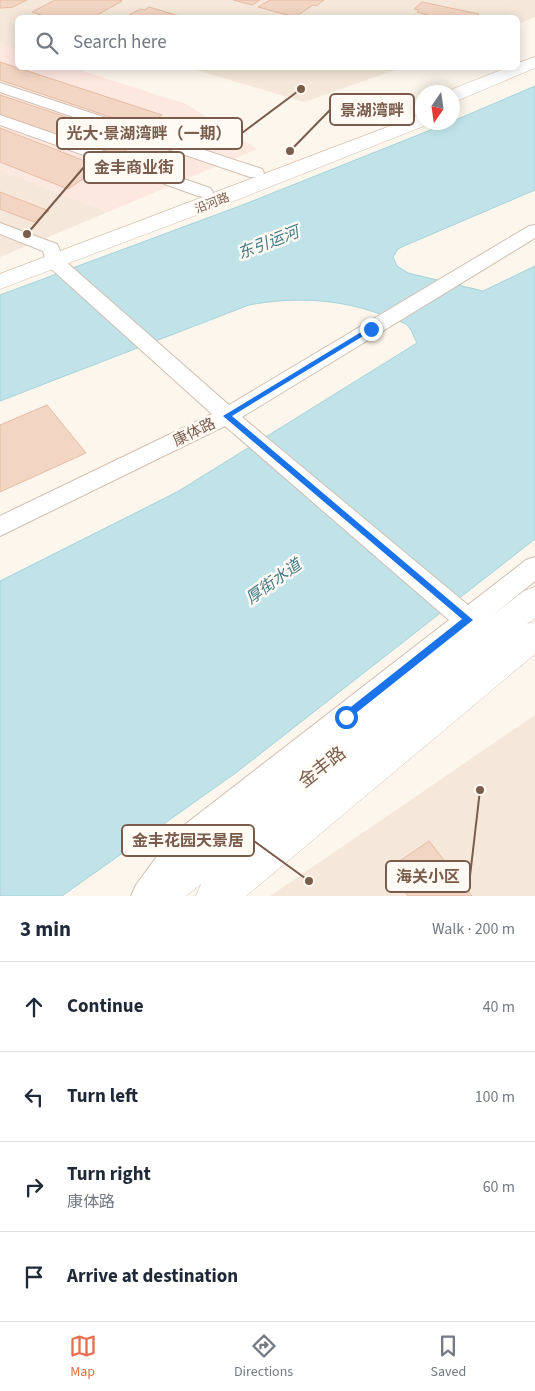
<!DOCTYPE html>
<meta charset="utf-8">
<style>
:root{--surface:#fff;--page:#f2f2f3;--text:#1f2937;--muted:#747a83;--line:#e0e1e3;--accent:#e76f51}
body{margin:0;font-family:"Source Sans 3","Noto Sans SC",sans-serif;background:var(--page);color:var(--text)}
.compass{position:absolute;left:415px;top:85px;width:45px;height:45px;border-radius:50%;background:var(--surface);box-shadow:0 2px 12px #0003;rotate:193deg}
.stop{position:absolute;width:15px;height:15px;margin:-11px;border:4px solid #1a73e8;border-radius:50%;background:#fff}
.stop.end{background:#1a73e8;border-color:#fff;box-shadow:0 1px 5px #0008}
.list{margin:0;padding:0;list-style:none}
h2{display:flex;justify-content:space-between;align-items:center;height:65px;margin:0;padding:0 20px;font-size:21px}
h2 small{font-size:16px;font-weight:400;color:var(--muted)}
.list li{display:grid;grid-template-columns:32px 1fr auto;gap:15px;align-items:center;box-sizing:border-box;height:90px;padding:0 20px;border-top:1px solid var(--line)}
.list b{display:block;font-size:19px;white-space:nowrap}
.list p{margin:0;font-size:16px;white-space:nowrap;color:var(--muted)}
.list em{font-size:16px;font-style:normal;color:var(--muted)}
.icon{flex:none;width:28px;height:28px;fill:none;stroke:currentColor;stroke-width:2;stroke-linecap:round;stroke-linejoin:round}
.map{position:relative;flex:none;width:535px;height:896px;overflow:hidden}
.search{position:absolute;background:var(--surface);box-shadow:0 2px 12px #0003;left:15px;right:15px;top:15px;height:55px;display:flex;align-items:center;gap:12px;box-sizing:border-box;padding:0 18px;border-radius:8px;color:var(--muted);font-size:19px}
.sheet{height:425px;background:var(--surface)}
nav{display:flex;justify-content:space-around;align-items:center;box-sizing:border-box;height:70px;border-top:1px solid var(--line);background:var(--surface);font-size:14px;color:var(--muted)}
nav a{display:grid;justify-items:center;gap:2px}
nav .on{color:var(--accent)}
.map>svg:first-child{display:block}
.residential{fill:#f5e8da}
.commercial{fill:#fde8e0}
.water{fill:#bfe3e8;stroke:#a5d3da}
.building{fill:#f3d5c3;stroke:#e6bba3}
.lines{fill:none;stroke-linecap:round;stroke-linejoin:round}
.street-casing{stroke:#d1beb0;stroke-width:2}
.secondary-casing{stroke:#d6c0b0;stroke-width:1}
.street{fill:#fff;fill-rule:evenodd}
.secondary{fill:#fff;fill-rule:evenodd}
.route{fill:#1a73e8}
.labels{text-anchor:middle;stroke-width:5;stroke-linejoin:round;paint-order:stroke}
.far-street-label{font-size:12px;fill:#7a5c4d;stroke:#fffaf3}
.street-label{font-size:15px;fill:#7a5c4d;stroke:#fffaf3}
.water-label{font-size:16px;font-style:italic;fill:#437c86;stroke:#fffaf3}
.near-street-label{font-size:18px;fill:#7a5c4d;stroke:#fffaf3}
.leader{fill:none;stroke:#7a5c4d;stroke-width:2}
.callout-dot{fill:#7a5c4d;stroke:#fffaf3;stroke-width:2}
.callout{fill:#fffaf3;stroke:#7a5c4d;stroke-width:2}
.callout-label{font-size:16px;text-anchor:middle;font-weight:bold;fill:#7a5c4d}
</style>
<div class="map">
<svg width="535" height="896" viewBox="0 0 535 896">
<rect width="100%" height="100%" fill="#fdf6ec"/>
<!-- residential -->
<g class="residential">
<path d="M0 0H535V17L518 24V18H18L17 50 0 44Z"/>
<path d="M190 68H401L304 102Z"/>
<path d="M0 170 108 212 0 257Z"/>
<path d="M535 715V896H270L314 866Z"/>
</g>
<!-- commercial -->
<path class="commercial" d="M0 44 17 50 18 68H73L186 104 257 149 108 212 0 170Z"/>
<!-- water -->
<path class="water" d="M535 86V190L404 246 398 249 393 257 397 266 408 273 483 291 535 266V539L237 772 62 896H0V581L177 492 417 343C414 338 412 330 408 326 404 322 395 320 390 318 346 299 296 296 249 305L0 401V295L245 204 448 123 452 122 453 121Z"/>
<!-- building -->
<g class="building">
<path d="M0 0H27L13 7 2 8H0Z"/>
<path d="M55 0H119L122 1 92 18H50L32 12Z"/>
<path d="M233 0H260L252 5Z"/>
<path d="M270 0H324L316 6 313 5 295 17 258 7Z"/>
<path d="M422 2 479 14 476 18H426L428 15 417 12 419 10 414 9Z"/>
<path d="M149 7 186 18H131L133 16 129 15 140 9 144 10Z"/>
<path d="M0 62 162 115 143 128 0 80Z"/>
<path d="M0 95 139 141 116 157 0 117Z"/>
<path d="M0 128 85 161 93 155 110 161 68 189 0 162Z"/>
<path d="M0 192 49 211 34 222 0 209Z"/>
<path d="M47 405 86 453 0 492V425Z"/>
<path d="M429 841 472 896H408L388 869Z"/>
</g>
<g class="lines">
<!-- street casing -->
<g class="street-casing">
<g id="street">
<path d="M0 83 262 169 264 173 262 177H250L0 92Z"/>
<path d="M0 115 210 188 213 192 210 196 204 197 198 196 0 125Z"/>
<path d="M0 223 57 244 64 260 229 405 529 226 535 225V238L242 417 468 605 526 560 535 557V581L196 855 166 896H131L136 885 174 833 449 620 225 426 0 536V516L212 414 48 266 43 251 0 234Z"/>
</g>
</g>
<!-- secondary casing -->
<g class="secondary-casing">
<g id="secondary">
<path d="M535 57V68L459 100 452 101V92H445L506 68H518V63Z"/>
<path d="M422 114V122H430L429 124 239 199 0 289V274Z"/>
<path d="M535 587V618L527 624 535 622V654L246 896H196L201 884 186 896H135L141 882 524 591Z"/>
</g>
</g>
<!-- street -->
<use href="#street" class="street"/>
<!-- secondary -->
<use href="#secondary" class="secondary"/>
</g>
<!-- route -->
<path class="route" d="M371 326 374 329 373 330 232 416 473 620 346 721 340 717 342 714 462 619 223 416Z"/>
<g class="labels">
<!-- far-street labels -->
<g class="far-street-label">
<text transform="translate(212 203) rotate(-21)" y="4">沿河路</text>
</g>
<!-- street labels -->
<g class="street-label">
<text transform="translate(194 432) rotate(-26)" y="5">康体路</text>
</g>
<!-- water labels -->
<g class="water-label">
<text transform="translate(268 242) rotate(-21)" y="6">东引运河</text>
<text transform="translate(273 581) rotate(-36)" y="6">厚街水道</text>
</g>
<!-- near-street labels -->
<g class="near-street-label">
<text transform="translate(322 767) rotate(-38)" y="6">金丰路</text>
</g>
</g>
<!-- callouts -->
<path class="leader" d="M290 151L330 110M301 89L242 133M27 234L84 167M309 881L254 841M480 790L470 876"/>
<g class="callout-dot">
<circle cx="290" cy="151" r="5"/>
<circle cx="301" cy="89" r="5"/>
<circle cx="27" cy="234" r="5"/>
<circle cx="309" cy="881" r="5"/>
<circle cx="480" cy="790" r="5"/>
</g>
<g class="callout">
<rect x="330" y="94" width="84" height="31" rx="5"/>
<rect x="57" y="118" width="185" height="31" rx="5"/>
<rect x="84" y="152" width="100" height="31" rx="5"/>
<rect x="122" y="825" width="132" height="31" rx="5"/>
<rect x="386" y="861" width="84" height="31" rx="5"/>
</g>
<g class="callout-label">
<text x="372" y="116">景湖湾畔</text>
<text x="149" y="139">光大·景湖湾畔（一期）</text>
<text x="134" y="173">金丰商业街</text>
<text x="188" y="846">金丰花园天景居</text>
<text x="428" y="882">海关小区</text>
</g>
</svg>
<svg class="compass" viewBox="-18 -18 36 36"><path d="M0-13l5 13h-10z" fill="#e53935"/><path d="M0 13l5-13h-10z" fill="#747a83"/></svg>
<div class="stop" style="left:346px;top:717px"></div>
<div class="stop end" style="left:371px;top:329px"></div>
<div class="search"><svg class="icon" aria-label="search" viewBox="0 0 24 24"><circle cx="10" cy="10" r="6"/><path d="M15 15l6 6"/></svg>Search here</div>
</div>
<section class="sheet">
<h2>3 min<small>Walk · 200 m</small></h2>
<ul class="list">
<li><svg class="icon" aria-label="ahead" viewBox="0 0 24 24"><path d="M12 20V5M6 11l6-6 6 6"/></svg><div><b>Continue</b></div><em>40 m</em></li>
<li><svg class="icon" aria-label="left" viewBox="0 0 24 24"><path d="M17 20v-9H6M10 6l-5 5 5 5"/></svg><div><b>Turn left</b></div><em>100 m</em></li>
<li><svg class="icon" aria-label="right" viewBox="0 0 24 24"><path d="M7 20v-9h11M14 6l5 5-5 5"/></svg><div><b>Turn right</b><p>康体路</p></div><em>60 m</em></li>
<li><svg class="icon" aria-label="arrive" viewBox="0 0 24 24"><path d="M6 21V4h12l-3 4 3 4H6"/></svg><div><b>Arrive at destination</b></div></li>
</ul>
</section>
<nav>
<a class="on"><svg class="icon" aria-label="map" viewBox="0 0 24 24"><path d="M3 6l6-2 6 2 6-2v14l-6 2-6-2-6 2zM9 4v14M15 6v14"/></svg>Map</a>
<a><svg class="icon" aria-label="directions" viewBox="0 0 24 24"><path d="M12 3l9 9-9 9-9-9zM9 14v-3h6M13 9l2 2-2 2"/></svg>Directions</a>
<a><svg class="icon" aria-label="saved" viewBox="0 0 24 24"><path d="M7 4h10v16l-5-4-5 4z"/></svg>Saved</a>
</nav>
